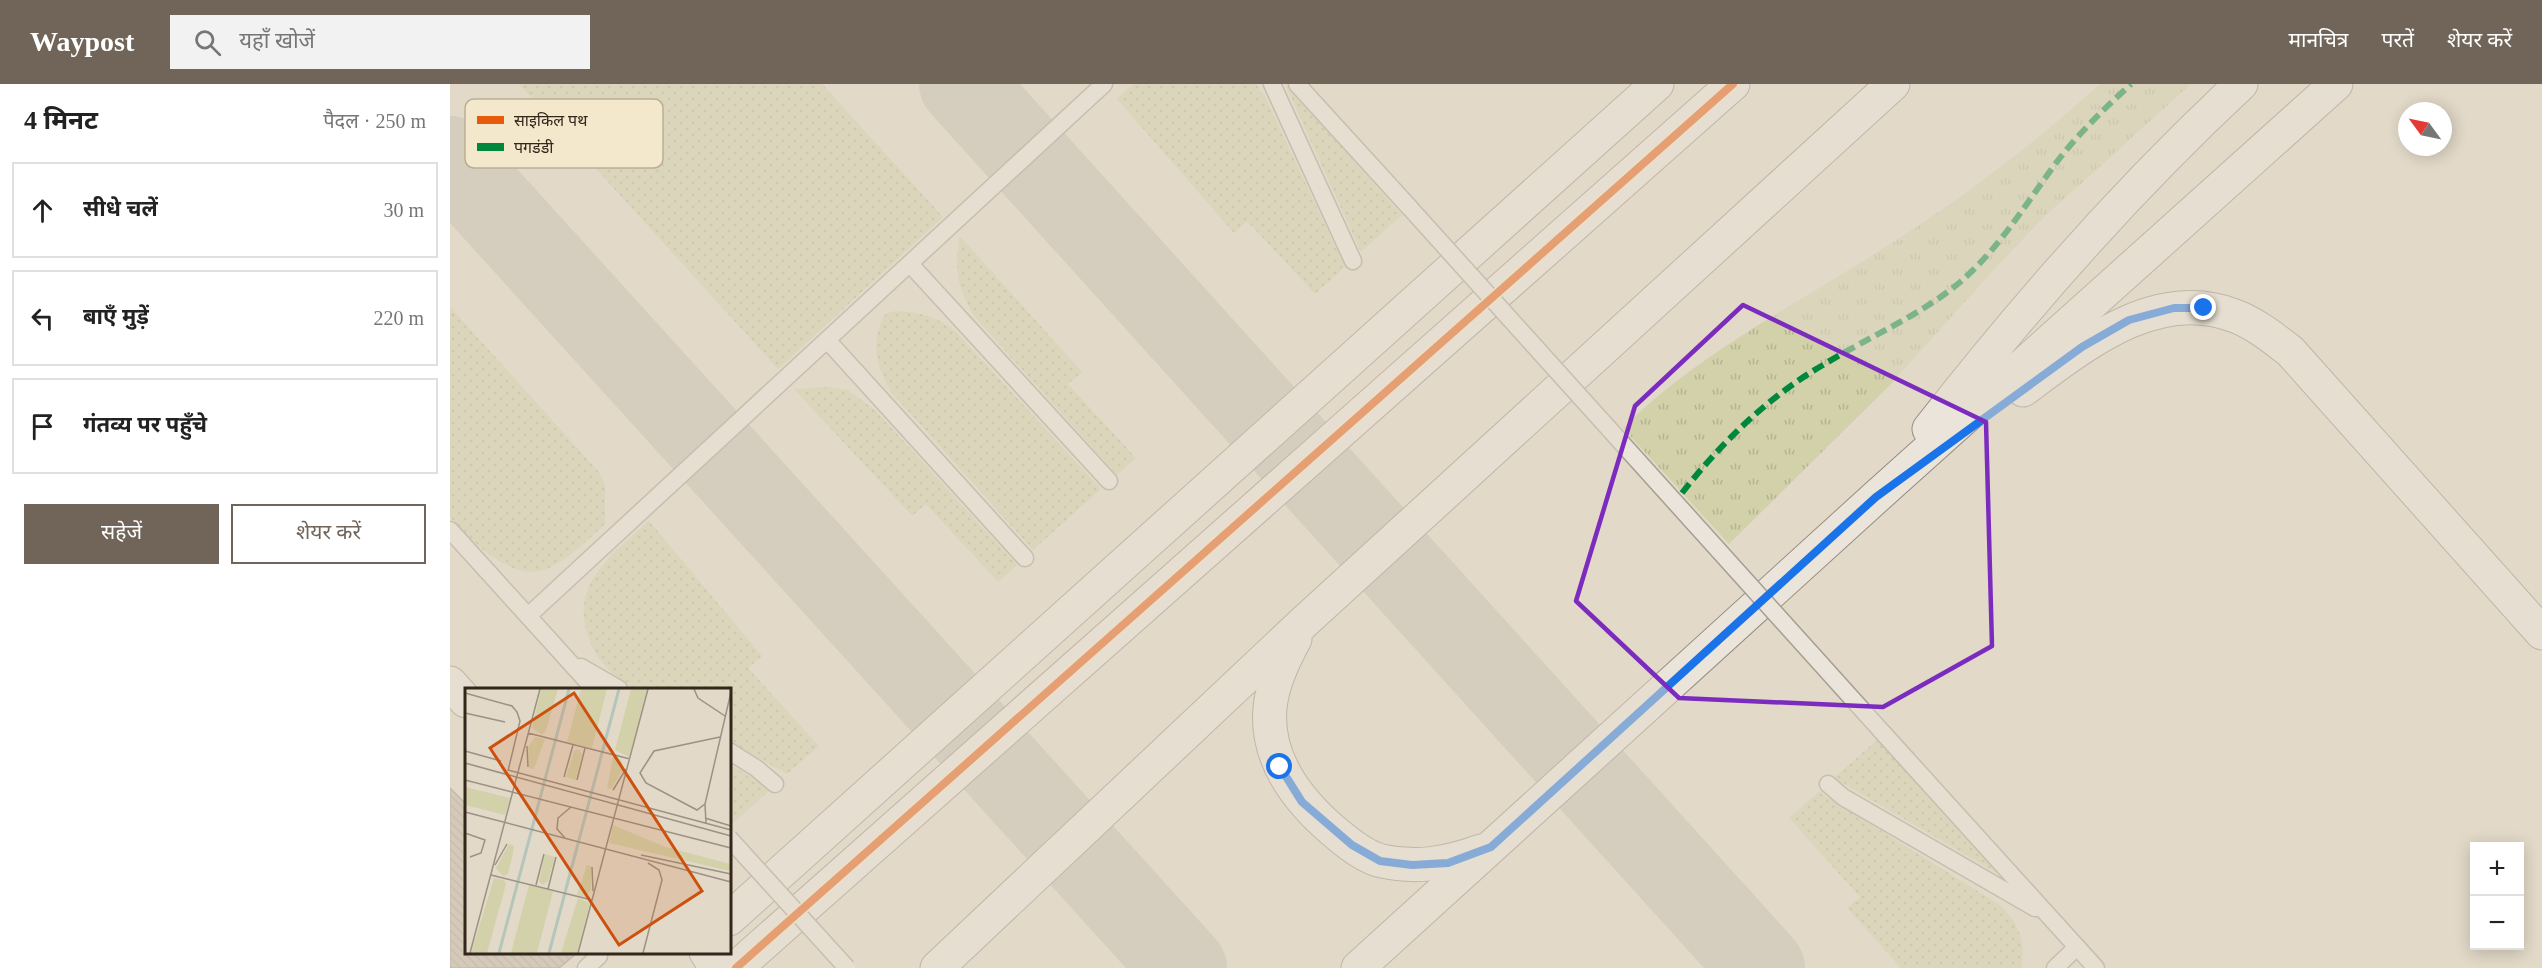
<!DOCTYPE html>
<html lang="hi">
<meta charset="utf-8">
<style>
:root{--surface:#fff;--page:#f2f2f2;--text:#222;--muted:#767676;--line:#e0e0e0;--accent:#706558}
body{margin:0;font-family:"Times New Roman","Noto Sans Devanagari",serif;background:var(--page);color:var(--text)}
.controls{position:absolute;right:18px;bottom:18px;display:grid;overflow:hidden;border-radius:0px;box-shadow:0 3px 15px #0003}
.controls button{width:54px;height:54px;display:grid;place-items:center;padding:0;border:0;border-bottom:2px solid var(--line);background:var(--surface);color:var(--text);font:30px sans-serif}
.compass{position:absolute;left:1948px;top:18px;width:54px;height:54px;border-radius:50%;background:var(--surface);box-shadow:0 3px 15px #0003;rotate:303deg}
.stop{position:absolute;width:18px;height:18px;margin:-14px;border:4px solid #1a73e8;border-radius:50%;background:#fff}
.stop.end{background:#1a73e8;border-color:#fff;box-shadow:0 2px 6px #0008}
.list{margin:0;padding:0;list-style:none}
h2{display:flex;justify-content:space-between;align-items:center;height:78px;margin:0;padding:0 24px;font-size:26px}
h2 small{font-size:20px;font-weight:400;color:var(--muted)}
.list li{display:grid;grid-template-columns:39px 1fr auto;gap:18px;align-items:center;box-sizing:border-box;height:96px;margin:0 12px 12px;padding:0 12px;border:2px solid var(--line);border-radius:0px}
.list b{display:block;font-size:22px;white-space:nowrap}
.list em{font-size:20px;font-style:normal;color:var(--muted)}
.actions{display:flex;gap:12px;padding:18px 24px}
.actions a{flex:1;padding:14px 0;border:2px solid var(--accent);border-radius:0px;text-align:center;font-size:21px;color:var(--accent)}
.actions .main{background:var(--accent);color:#fff}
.icon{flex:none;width:33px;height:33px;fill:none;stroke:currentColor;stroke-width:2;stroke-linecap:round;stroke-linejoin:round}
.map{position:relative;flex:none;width:2092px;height:884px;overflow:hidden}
header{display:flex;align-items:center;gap:36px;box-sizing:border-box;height:84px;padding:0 30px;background:var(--accent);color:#fff}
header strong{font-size:28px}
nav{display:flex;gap:33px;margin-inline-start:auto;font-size:21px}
.search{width:420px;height:54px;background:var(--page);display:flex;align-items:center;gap:15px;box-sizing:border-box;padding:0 21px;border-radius:0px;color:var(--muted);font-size:22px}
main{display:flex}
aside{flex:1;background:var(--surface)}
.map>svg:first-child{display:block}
.grass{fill:url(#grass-dots)}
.park{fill:url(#park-tufts)}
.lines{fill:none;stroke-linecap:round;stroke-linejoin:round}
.taxiway{stroke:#c5beb2;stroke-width:86}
.building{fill:url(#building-back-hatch);stroke:#a19588;stroke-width:1.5}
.lane-casing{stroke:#a69e92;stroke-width:19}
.secondary-casing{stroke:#968d82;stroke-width:35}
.lane{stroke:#eae4da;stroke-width:16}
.secondary{stroke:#eae4da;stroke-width:33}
.lane-bridge-casing{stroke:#a69e92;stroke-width:19;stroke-linecap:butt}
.lane-bridge{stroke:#eae4da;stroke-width:16}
.quiet{stroke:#00873e;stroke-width:6;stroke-dasharray:12 6;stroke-linecap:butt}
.cycleway-casing{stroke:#f4e8cc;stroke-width:11}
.cycleway{stroke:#e8590c;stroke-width:8}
.route{stroke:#1a73e8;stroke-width:8}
.marked{fill:none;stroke:#7b2cbf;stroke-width:4.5;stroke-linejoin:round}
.inset-river{fill:none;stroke:#b4c6bb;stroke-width:3}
.inset-road{fill:none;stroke:#9c9183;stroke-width:1.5}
.view{fill:#cd510e;fill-opacity:0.15;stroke:#cd510e;stroke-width:3}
.inset-edge{fill:none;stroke:#33261b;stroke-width:3}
.key{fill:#f4e8cc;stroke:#baae97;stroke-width:1.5}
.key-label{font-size:16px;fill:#33261b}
</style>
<header>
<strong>Waypost</strong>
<div class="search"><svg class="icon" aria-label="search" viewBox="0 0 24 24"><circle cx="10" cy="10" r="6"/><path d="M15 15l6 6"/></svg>यहाँ खोजें</div>
<nav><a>मानचित्र</a><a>परतें</a><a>शेयर करें</a></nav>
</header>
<main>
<aside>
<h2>4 मिनट<small>पैदल · 250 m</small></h2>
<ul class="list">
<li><svg class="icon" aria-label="ahead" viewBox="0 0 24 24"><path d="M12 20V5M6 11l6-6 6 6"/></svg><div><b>सीधे चलें</b></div><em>30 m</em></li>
<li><svg class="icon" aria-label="left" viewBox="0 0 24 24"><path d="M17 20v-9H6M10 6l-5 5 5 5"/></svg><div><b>बाएँ मुड़ें</b></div><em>220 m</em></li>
<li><svg class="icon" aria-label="arrive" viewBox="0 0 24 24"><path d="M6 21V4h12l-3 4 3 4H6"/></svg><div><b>गंतव्य पर पहुँचे</b></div></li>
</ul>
<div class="actions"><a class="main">सहेजें</a><a>शेयर करें</a></div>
</aside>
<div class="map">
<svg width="2092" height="884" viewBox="0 0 2092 884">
<defs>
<pattern id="grass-dots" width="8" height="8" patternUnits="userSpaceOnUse" patternTransform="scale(1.5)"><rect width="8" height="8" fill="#d2d1aa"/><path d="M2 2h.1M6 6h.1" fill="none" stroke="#b5b392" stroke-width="1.8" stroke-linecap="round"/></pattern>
<pattern id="park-tufts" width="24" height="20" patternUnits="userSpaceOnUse" patternTransform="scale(1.5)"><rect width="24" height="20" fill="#d2d1aa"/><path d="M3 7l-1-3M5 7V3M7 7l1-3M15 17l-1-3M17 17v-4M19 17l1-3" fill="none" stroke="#b5b392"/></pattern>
<pattern id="building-back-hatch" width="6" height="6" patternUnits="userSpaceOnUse" patternTransform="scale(1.5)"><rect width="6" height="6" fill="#c5b7a9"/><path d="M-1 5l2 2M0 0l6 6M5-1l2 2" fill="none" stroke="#aa9d91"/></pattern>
</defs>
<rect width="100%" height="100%" fill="#e2d9c8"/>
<!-- grass -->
<g class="grass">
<path d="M69 0H372L493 133 328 285Z"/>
<path d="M683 0H806L815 13 895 183 865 210 797 137 784 149 667 15Z"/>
<path d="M835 0 952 131 911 168Z"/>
<path d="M510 152 632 288 618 300 686 374 667 391 524 232C507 203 504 186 510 152Z"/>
<path d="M0 223 149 388 155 400V440C139 455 122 472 101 483 64 502 23 458 0 433Z"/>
<path d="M445 227C468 227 487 233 505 247L651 405 583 466 441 308C426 281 420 259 435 230Z"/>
<path d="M378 303 398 306 426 327 567 481 548 498 476 420 462 432 344 305Z"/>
<path d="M199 437 312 572 298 584 369 662 337 690 279 657V605C259 605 203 609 187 605 171 600 151 580 144 566 113 505 158 474 199 437Z"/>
<path d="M1427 656 1552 792 1384 694Z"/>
<path d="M279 680 321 705 281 741 279 739Z"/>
<path d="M1369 708 1550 821C1568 838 1577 859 1571 884H1451L1397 824 1410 813 1339 734Z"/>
</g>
<!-- park -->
<path class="park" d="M1650 0H1741L1595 132 1550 179 1438 303 1279 460 1173 344C1244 273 1334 227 1418 174 1501 123 1578 65 1650 0Z"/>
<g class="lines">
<!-- taxiway -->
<g class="taxiway">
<path d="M512 0 1312 884"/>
<path d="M0 75 734 884"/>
</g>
</g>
<!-- building -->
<path class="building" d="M0 704 16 720V868H128L109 884H0Z"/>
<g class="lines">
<!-- lane casing -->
<g class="lane-casing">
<g id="lane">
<path d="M822 0 903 177"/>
<path d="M847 0 960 124"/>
<path d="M460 180 659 397"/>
<path d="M377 256 575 474"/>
<path d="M0 446 144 605"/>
<path d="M78 532 654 0"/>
<path d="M131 583 169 605"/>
<path d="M1434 650 1646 884"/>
<path d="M279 667 306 684 325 700"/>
<path d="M1378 700 1393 713 1585 824"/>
<path d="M136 884 149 872"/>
<path d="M1605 884 1627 863"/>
</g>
</g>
<!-- secondary casing -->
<g class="secondary-casing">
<g id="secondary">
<path d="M1573 306C1633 262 1706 201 1785 232 1806 240 1823 254 1840 267L2092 549"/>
<path d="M1479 345C1575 222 1677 106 1791 0"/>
<path d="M845 555C834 575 822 600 820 624 815 679 852 722 892 754 903 763 919 774 932 777 967 785 998 779 1031 767"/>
<path d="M0 599 16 617"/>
<path d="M279 835 1207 0"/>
<path d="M256 868 266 884"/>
<path d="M286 884 1283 0"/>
<path d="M487 884 853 539 1443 0"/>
<path d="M908 884 1426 413 1886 0"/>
</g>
</g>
<!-- lane -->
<use href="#lane" class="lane"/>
<!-- secondary -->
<use href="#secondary" class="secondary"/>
<!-- lane-bridge casing -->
<g class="lane-bridge-casing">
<g id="lane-bridge">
<path d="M960 124 1434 650"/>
<path d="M279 754 397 884"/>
</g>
</g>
<!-- lane-bridge -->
<use href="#lane-bridge" class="lane-bridge"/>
<!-- quiet -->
<path class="quiet" d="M1232 409C1270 360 1319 312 1373 281 1418 253 1468 233 1509 199 1549 165 1575 121 1606 79 1628 50 1654 25 1681 0"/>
<!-- cycleway casing -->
<g class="cycleway-casing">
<path id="cycleway" d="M286 884 1283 0"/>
</g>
<!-- cycleway -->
<use href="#cycleway" class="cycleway"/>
</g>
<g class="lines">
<!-- route -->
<path class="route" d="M830 683 852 718 902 761 930 777 962 781 998 779 1041 763 1426 413 1632 263 1679 236 1724 224H1754"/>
</g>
<!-- marked area -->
<path d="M0 0H2092V884H0ZM1293 221 1536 338 1542 562 1433 623 1229 614 1126 517 1185 322Z" fill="#e2d9c8" fill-opacity=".55" fill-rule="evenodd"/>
<path class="marked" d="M1293 221 1536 338 1542 562 1433 623 1229 614 1126 517 1185 322Z"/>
<!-- overview -->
<g transform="translate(15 604)">
<rect width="266" height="266" fill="#e2d9c8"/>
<path d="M76 1H93L81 43 77 47 67 40ZM116 1H142L127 60 102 54ZM166 1H182L164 69 150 62ZM70 49 80 51 69 81 64 80 63 59ZM114 61 117 66 111 92 101 89 109 63ZM148 69 156 72 159 80 146 101 142 100ZM44 156 49 158 47 170 43 186 38 188 31 180ZM80 166 90 169 83 193 77 197 74 193ZM122 177 126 178V202L120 209 112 207ZM29 190 39 192 41 196 22 265H6ZM64 197 88 203 72 265H46ZM113 210 125 215 112 265H96Z" fill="#d2d1aa"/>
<path d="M0 99 45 110 40 127 0 117ZM148 137 201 159 265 176V183L144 155Z" fill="#d2d1aa"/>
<path class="inset-river" d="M34 265 104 1M84 265 154 1"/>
<path class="inset-road" d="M229 1 233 10 260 28M0 5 47 18 52 24 55 33 43 83M0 25 40 34M63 45 165 71M62 58 63 79M0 63 36 73M0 75 266 148M43 82 266 142M99 89 108 57M0 92 266 160M112 92 120 60M148 102 161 81M240 116 232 122 181 95 175 85 189 63 255 49M0 124 266 194M240 130 266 138M241 135 240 116 266 4M0 145 20 152 16 165 5 169M100 150 92 141 93 130 106 119M176 167 266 186M30 177 42 156M127 179 128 203M26 187 127 212M71 197 79 166M83 201 91 169M5 265 75 1M113 265 183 1M178 265 197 192 194 182 183 175"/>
<path class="view" d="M109 5 237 203 154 257 25 60Z"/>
<rect width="266" height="266" class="inset-edge"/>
</g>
<!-- legend -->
<rect x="15" y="15" width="198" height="69" rx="9" class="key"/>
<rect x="27" y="32" width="27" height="8" fill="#e8590c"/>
<rect x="27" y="59" width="27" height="8" fill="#00873e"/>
<g class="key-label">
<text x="64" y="42">साइकिल पथ</text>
<text x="64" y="69">पगडंडी</text>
</g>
</svg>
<div class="controls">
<button>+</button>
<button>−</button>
</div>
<svg class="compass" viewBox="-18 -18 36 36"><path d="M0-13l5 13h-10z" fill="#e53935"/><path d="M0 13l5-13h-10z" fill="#767676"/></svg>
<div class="stop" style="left:830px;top:683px"></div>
<div class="stop end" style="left:1754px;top:224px"></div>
</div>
</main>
